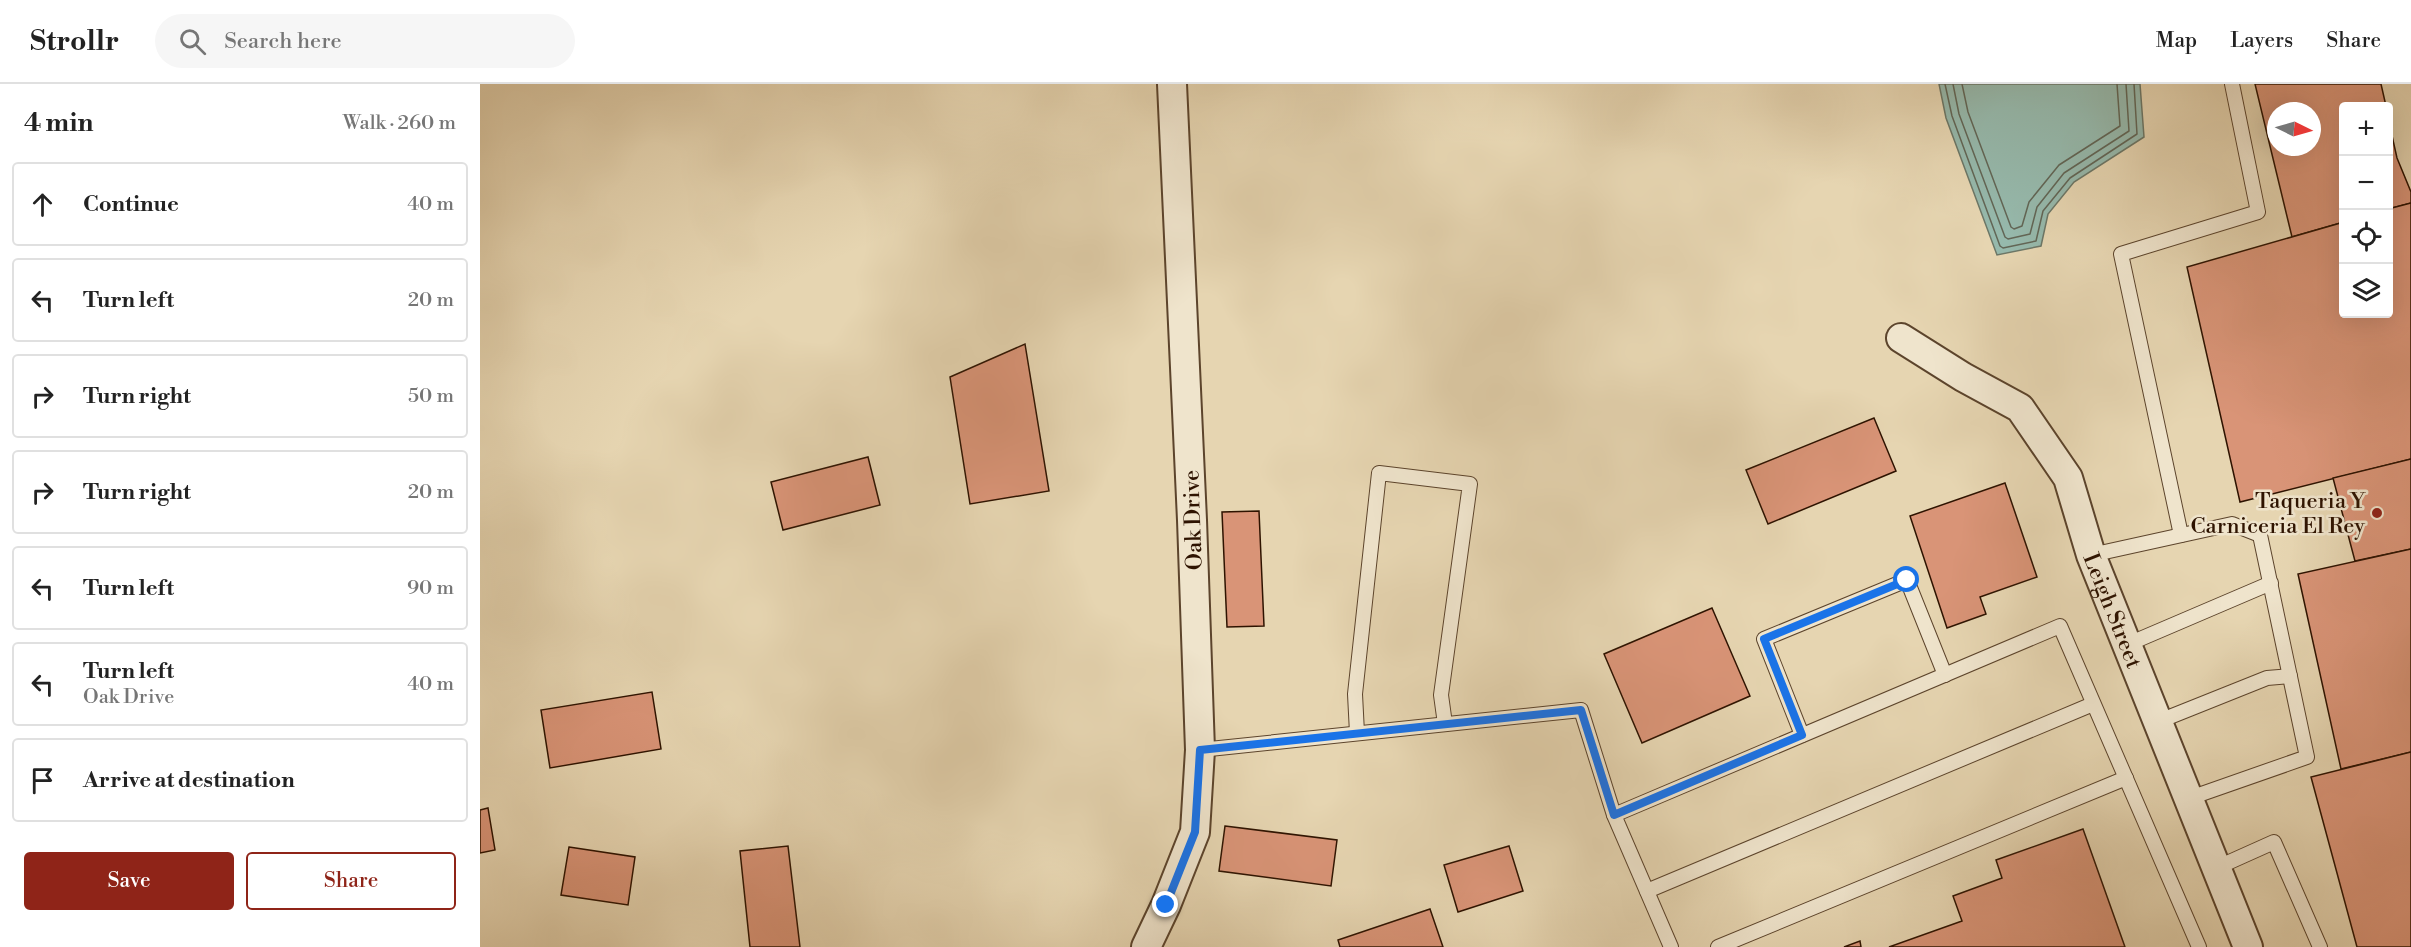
<!DOCTYPE html>
<meta charset="utf-8">
<style>
:root{--surface:#fff;--page:#f6f6f6;--text:#222;--muted:#767676;--line:#e0e0e0;--accent:#8f2418}
body{margin:0;font-family:"Libre Bodoni",serif;background:var(--page);color:var(--text)}
.controls{position:absolute;right:18px;top:18px;display:grid;overflow:hidden;border-radius:6px;box-shadow:0 6px 24px #0002}
.controls button{width:54px;height:54px;display:grid;place-items:center;padding:0;border:0;border-bottom:2px solid var(--line);background:var(--surface);color:var(--text);font:30px sans-serif}
.compass{position:absolute;left:1787px;top:18px;width:54px;height:54px;border-radius:50%;background:var(--surface);box-shadow:0 6px 24px #0002;rotate:95deg}
.stop{position:absolute;width:18px;height:18px;margin:-14px;border:4px solid #1a73e8;border-radius:50%;background:#fff}
.stop.end{background:#1a73e8;border-color:#fff;box-shadow:0 2px 6px #0008}
.list{margin:0;padding:0;list-style:none}
h2{display:flex;justify-content:space-between;align-items:center;height:78px;margin:0;padding:0 24px;font-size:26px}
h2 small{font-size:20px;font-weight:400;color:var(--muted)}
.list li{display:grid;grid-template-columns:39px 1fr auto;gap:18px;align-items:center;box-sizing:border-box;height:84px;margin:0 12px 12px;padding:0 12px;border:2px solid var(--line);border-radius:6px}
.list b{display:block;font-size:22px;white-space:nowrap}
.list p{margin:0;font-size:20px;white-space:nowrap;color:var(--muted)}
.list em{font-size:20px;font-style:normal;color:var(--muted)}
.actions{display:flex;gap:12px;padding:18px 24px}
.actions a{flex:1;padding:14px 0;border:2px solid var(--accent);border-radius:6px;text-align:center;font-size:21px;color:var(--accent)}
.actions .main{background:var(--accent);color:#fff}
.icon{flex:none;width:33px;height:33px;fill:none;stroke:currentColor;stroke-width:2;stroke-linecap:round;stroke-linejoin:round}
.map{position:relative;flex:none;width:1931px;height:863px;overflow:hidden}
header{display:flex;align-items:center;gap:36px;box-sizing:border-box;height:84px;padding:0 30px;background:var(--surface);border-bottom:2px solid var(--line)}
header strong{font-size:28px}
nav{display:flex;gap:33px;margin-inline-start:auto;font-size:21px}
.search{width:420px;height:54px;background:var(--page);display:flex;align-items:center;gap:15px;box-sizing:border-box;padding:0 21px;border-radius:33px;color:var(--muted);font-size:22px}
main{display:flex}
aside{flex:1;background:var(--surface)}
.map>svg:first-child{display:block}
.water{fill:#96b9ac;stroke:#6c7767;stroke-width:1.5}
.lines{fill:none;stroke-linecap:round;stroke-linejoin:round}
.shore{stroke:#626656;stroke-width:1.5}
.building{fill:#d99477;stroke:#2e1300;stroke-width:1.5;fill-rule:evenodd}
.service-casing{stroke:#5c442c;stroke-width:16}
.minor-casing{stroke:#5c442c;stroke-width:32}
.service{stroke:#efe4cc;stroke-width:14}
.minor{stroke:#efe4cc;stroke-width:28}
.route{stroke:#1a73e8;stroke-width:8}
.poi-dot{fill:#8f2418;stroke:#efe4cc;stroke-width:2}
.labels{text-anchor:middle;stroke-width:5;stroke-linejoin:round;paint-order:stroke}
.poi-label{font-size:22px;fill:#2e1300;stroke:#efe4cc;text-anchor:end}
.street-label{font-size:22px;fill:#2e1300;stroke:#efe4cc}
</style>
<header>
<strong>Strollr</strong>
<div class="search"><svg class="icon" aria-label="search" viewBox="0 0 24 24"><circle cx="10" cy="10" r="6"/><path d="M15 15l6 6"/></svg>Search here</div>
<nav><a>Map</a><a>Layers</a><a>Share</a></nav>
</header>
<main>
<aside>
<h2>4 min<small>Walk · 260 m</small></h2>
<ul class="list">
<li><svg class="icon" aria-label="ahead" viewBox="0 0 24 24"><path d="M12 20V5M6 11l6-6 6 6"/></svg><div><b>Continue</b></div><em>40 m</em></li>
<li><svg class="icon" aria-label="left" viewBox="0 0 24 24"><path d="M17 20v-9H6M10 6l-5 5 5 5"/></svg><div><b>Turn left</b></div><em>20 m</em></li>
<li><svg class="icon" aria-label="right" viewBox="0 0 24 24"><path d="M7 20v-9h11M14 6l5 5-5 5"/></svg><div><b>Turn right</b></div><em>50 m</em></li>
<li><svg class="icon" aria-label="right" viewBox="0 0 24 24"><path d="M7 20v-9h11M14 6l5 5-5 5"/></svg><div><b>Turn right</b></div><em>20 m</em></li>
<li><svg class="icon" aria-label="left" viewBox="0 0 24 24"><path d="M17 20v-9H6M10 6l-5 5 5 5"/></svg><div><b>Turn left</b></div><em>90 m</em></li>
<li><svg class="icon" aria-label="left" viewBox="0 0 24 24"><path d="M17 20v-9H6M10 6l-5 5 5 5"/></svg><div><b>Turn left</b><p>Oak Drive</p></div><em>40 m</em></li>
<li><svg class="icon" aria-label="arrive" viewBox="0 0 24 24"><path d="M6 21V4h12l-3 4 3 4H6"/></svg><div><b>Arrive at destination</b></div></li>
</ul>
<div class="actions"><a class="main">Save</a><a>Share</a></div>
</aside>
<div class="map">
<svg width="1931" height="863" viewBox="0 0 1931 863">
<rect width="100%" height="100%" fill="#e6d5b1"/>
<filter id="stains"><feTurbulence type="fractalNoise" baseFrequency=".00333" numOctaves="4"/><feColorMatrix values="0 0 0 0 .2 0 0 0 0 .09 0 0 0 0 .02 0 0 0 .5 -.17"/></filter>
<radialGradient id="worn" r=".72"><stop offset=".6" stop-color="#630" stop-opacity="0"/><stop offset="1" stop-color="#630" stop-opacity=".3"/></radialGradient>
<!-- water -->
<path class="water" d="M1459 0H1660L1664 53 1594 98 1568 130 1561 162 1517 171 1466 34Z"/>
<g class="lines">
<!-- shore -->
<g class="shore">
<path d="M1465 0 1472 32 1520 162 1523 164 1556 157 1563 127 1590 94 1657 50 1654 0"/>
<path d="M1473 0 1479 30 1525 153 1528 155 1550 150 1557 123 1584 89 1649 47 1646 0"/>
<path d="M1482 0 1488 28 1531 143 1534 145 1542 142 1549 118 1579 81 1640 42 1637 0"/>
</g>
</g>
<!-- building -->
<g class="building">
<path d="M1775 0H1901L1906 22H1864V138L1812 153ZM1796 27H1832V63H1796Z"/>
<path d="M1908 34 1917 74 1931 108V119L1908 125Z"/>
<path d="M1931 119V375L1760 418 1707 183 1864 138V230H1908V125Z"/>
<path d="M545 260 569 407 490 420 470 293Z"/>
<path d="M1394 334 1416 387 1288 440 1266 386Z"/>
<path d="M388 373 400 421 303 446 291 398Z"/>
<path d="M1931 375V465L1875 477 1853 394Z"/>
<path d="M1525 399 1557 493 1500 513 1506 530 1467 544 1430 432Z"/>
<path d="M779 427 784 542 747 543 742 428Z"/>
<path d="M1931 465V668L1861 685 1818 490Z"/>
<path d="M1232 524 1270 612 1162 659 1124 570Z"/>
<path d="M172 608 181 665 70 684 61 626Z"/>
<path d="M1931 668V863H1877L1831 693Z"/>
<path d="M8 724 15 766 0 769V726Z"/>
<path d="M745 742 857 756 851 802 739 787Z"/>
<path d="M1603 745 1645 863H1409L1482 837 1473 812 1522 794 1516 776Z"/>
<path d="M308 762 320 863H270L260 767Z"/>
<path d="M1029 762 1043 807 978 828 964 781Z"/>
<path d="M89 763 155 773 148 821 81 811Z"/>
<path d="M950 825 963 863H860L858 856Z"/>
<path d="M1380 857 1381 863H1364Z"/>
</g>
<g class="lines">
<!-- service casing -->
<g class="service-casing">
<g id="service">
<path d="M1701 451 1641 170 1778 128 1752 0"/>
<path d="M1611 471 1752 440 1780 451 1827 673 1707 715"/>
<path d="M1646 561 1791 499"/>
<path d="M1677 638 1787 594 1810 592"/>
<path d="M877 649 875 610 899 389 990 400 961 611 965 640"/>
<path d="M1322 651 1284 555 1427 496 1465 591"/>
<path d="M720 666 1101 626 1134 731"/>
<path d="M1736 784 1794 758 1840 863"/>
<path d="M1167 807 1613 620"/>
<path d="M1191 863 1134 731 1580 542 1719 863"/>
<path d="M1238 863 1646 694"/>
</g>
</g>
<!-- minor casing -->
<g class="minor-casing">
<g id="minor">
<path id="s1" d="M1421 254 1483 293 1540 324 1588 394 1611 471 1768 863"/>
<path d="M666 863 686 821 715 748 720 666 712 436 692 0"/>
</g>
</g>
<!-- service -->
<use href="#service" class="service"/>
<!-- minor -->
<use href="#minor" class="minor"/>
</g>
<g class="lines">
<!-- route -->
<path class="route" d="M686 821 715 748 720 666 1101 626 1134 731 1322 651 1284 555 1427 496"/>
</g>
<!-- markers -->
<circle class="poi-dot" cx="1897" cy="429" r="6"/>
<g class="labels">
<!-- poi labels -->
<g class="poi-label">
<text x="1885" y="424">Taqueria Y<tspan x="1885" dy="25">Carniceria El Rey</tspan></text>
</g>
<!-- street labels -->
<g class="street-label">
<text transform="translate(712 436) rotate(-92)" y="8">Oak Drive</text>
<text dy="8" stroke="none"><textPath href="#s1" startOffset="363">Leigh Street</textPath></text>
</g>
</g>
<rect width="100%" height="100%" filter="url(#stains)"/>
<rect width="100%" height="100%" fill="url(#worn)"/>
</svg>
<div class="controls">
<button>+</button>
<button>−</button>
<button><svg class="icon" aria-label="locate" viewBox="0 0 24 24"><circle cx="12" cy="12" r="6"/><path d="M12 2v4M12 18v4M2 12h4M18 12h4"/></svg></button>
<button><svg class="icon" aria-label="layers" viewBox="0 0 24 24"><path d="M12 4l9 5-9 5-9-5zM3 14l9 5 9-5"/></svg></button>
</div>
<svg class="compass" viewBox="-18 -18 36 36"><path d="M0-13l5 13h-10z" fill="#e53935"/><path d="M0 13l5-13h-10z" fill="#767676"/></svg>
<div class="stop" style="left:1427px;top:496px"></div>
<div class="stop end" style="left:686px;top:821px"></div>
</div>
</main>
